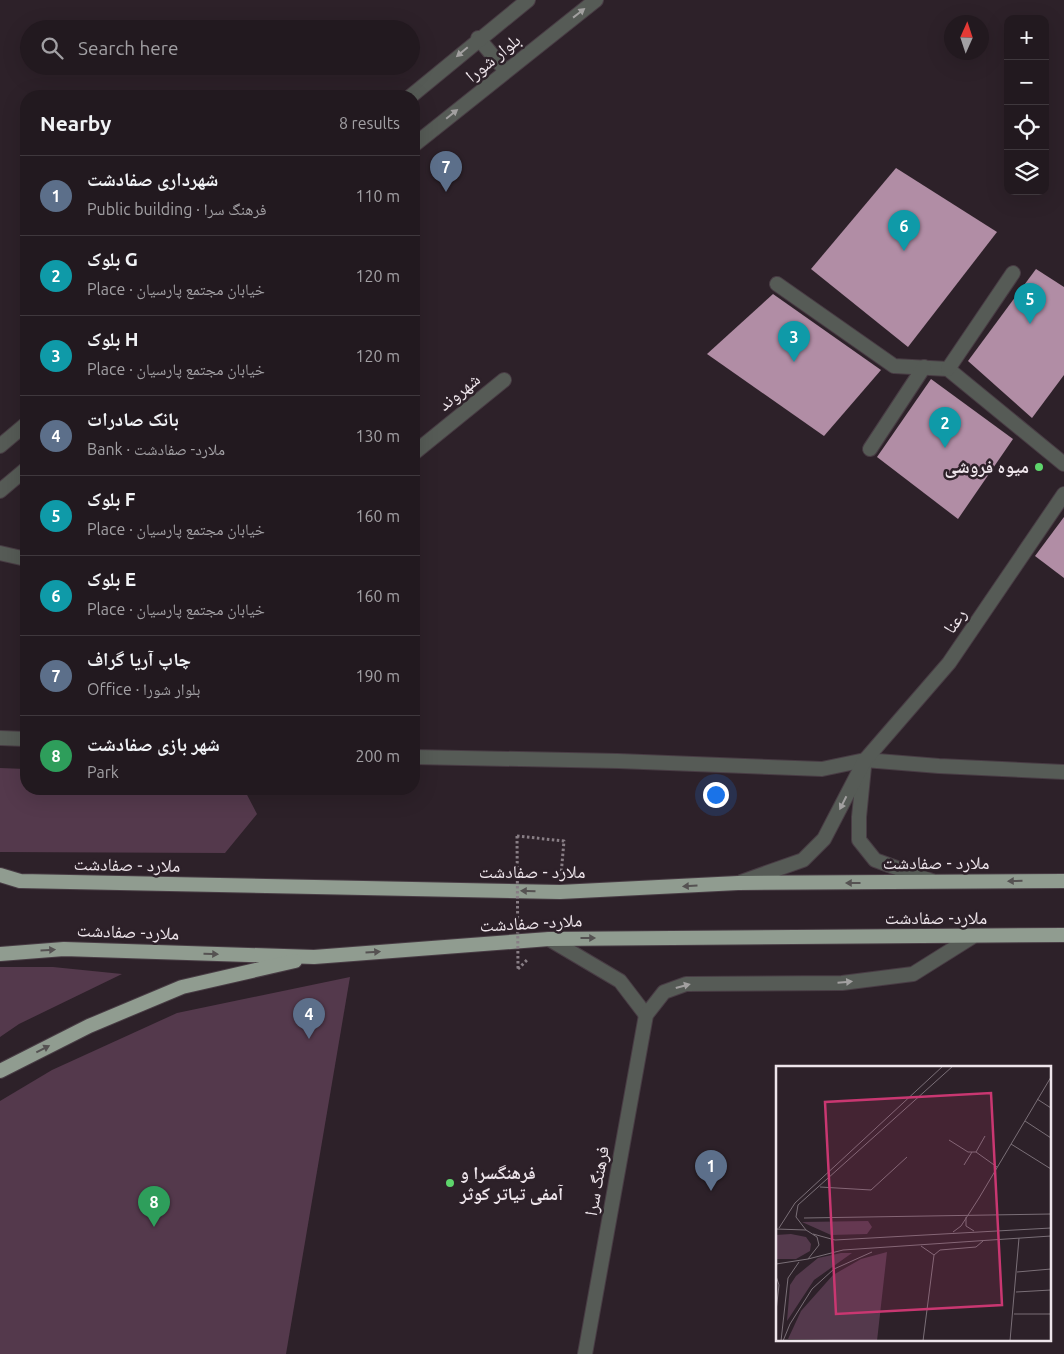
<!DOCTYPE html>
<meta charset="utf-8">
<style>
:root{--surface:#22191f;--page:#2a2228;--text:#f1f3f6;--muted:#a2a0a4;--line:#3f383d;--accent:#b45309}
body{margin:0;font-family:Ubuntu,"Noto Naskh Arabic",sans-serif;background:var(--page);color:var(--text)}
.controls{position:absolute;right:15px;top:15px;display:grid;overflow:hidden;border-radius:10px;box-shadow:0 5px 20px #0002}
.controls button{width:45px;height:45px;display:grid;place-items:center;padding:0;border:0;border-bottom:1px solid var(--line);background:var(--surface);color:var(--text);font:25px sans-serif}
.compass{position:absolute;left:944px;top:15px;width:45px;height:45px;border-radius:50%;background:var(--surface);box-shadow:0 5px 20px #0002;rotate:3deg}
.you{position:absolute;left:715px;top:794px;width:18px;height:18px;margin:-12px;border:4px solid #fff;border-radius:50%;background:#1a73e8;box-shadow:0 0 0 8px #1a73e833}
.badge{display:grid;place-items:center;width:32px;height:32px;border-radius:50%;background:var(--accent);color:#fff;font-size:16px;font-weight:700}
.pin{position:absolute;translate:-50% -41px;filter:drop-shadow(0 1px 2px #0008)}
.pin::after{content:'';position:absolute;top:26px;width:18px;height:15px;background:inherit;clip-path:polygon(0 0,100% 0,50% 100%)}
.list{margin:0;padding:0;list-style:none}
h2{display:flex;justify-content:space-between;align-items:center;height:65px;margin:0;padding:0 20px;font-size:21px}
h2 small{font-size:16px;font-weight:400;color:var(--muted)}
.list li{display:grid;grid-template-columns:32px 1fr auto;gap:15px;align-items:center;box-sizing:border-box;height:80px;padding:0 20px;border-top:1px solid var(--line)}
.list b{display:block;font-size:19px;white-space:nowrap}
.list p{margin:0;font-size:16px;white-space:nowrap;color:var(--muted)}
.list em{font-size:16px;font-style:normal;color:var(--muted)}
.icon{flex:none;width:28px;height:28px;fill:none;stroke:currentColor;stroke-width:2;stroke-linecap:round;stroke-linejoin:round}
.map{position:relative;flex:none;width:1064px;height:1354px;overflow:hidden}
.search{position:absolute;background:var(--surface);box-shadow:0 5px 20px #0002;left:20px;top:20px;width:400px;height:55px;display:flex;align-items:center;gap:12px;box-sizing:border-box;padding:0 18px;border-radius:28px;color:var(--muted);font-size:19px}
.panel{position:absolute;background:var(--surface);box-shadow:0 5px 20px #0002;left:20px;top:90px;width:400px;height:705px;border-radius:20px}
.map>svg:first-child{display:block}
.green{fill:#54394c}
.building{fill:#b18da5}
.lines{fill:none;stroke-linecap:round;stroke-linejoin:round}
.minor-casing{stroke:#483c44;stroke-width:16}
.tertiary-casing{stroke:#483c44;stroke-width:16}
.trunk-casing{stroke:#483c44;stroke-width:16}
.path{stroke:#887e85;stroke-width:3;stroke-dasharray:2.5 2.5;stroke-linecap:butt}
.minor{stroke:#565b56;stroke-width:14}
.tertiary{stroke:#565b56;stroke-width:14}
.trunk{stroke:#909c90;stroke-width:14}
.path-bridge{stroke:#887e85;stroke-width:3;stroke-dasharray:2.5 2.5;stroke-linecap:butt}
.oneway{fill:#a2a0a0}
.oneway2{fill:#555252}
.poi-dot{fill:#5ed56c;stroke:#2d2129;stroke-width:2}
.labels{text-anchor:middle;stroke-width:5;stroke-linejoin:round;paint-order:stroke}
.street-label{font-size:18px;fill:#eee5eb;stroke:#2d2129}
.poi-label{font-size:18px;font-weight:bold;fill:#eee5eb;stroke:#2d2129;text-anchor:end}
.inset-road{fill:none;stroke:#7a6f77;stroke-width:1}
.view{fill:#c93771;fill-opacity:0.15;stroke:#c93771;stroke-width:2.5}
.inset-edge{fill:none;stroke:#eee5eb;stroke-width:2.5}
</style>
<div class="map">
<svg width="1064" height="1354" viewBox="0 0 1064 1354">
<rect width="100%" height="100%" fill="#2d2129"/>
<!-- green -->
<g class="green">
<path d="M0 768 26 769V789H244L257 814 225 853 0 852Z"/>
<path d="M0 967H53L122 974 19 1024 0 1037Z"/>
<path d="M350 977 286 1354H0V1101L52 1070 177 1013Z"/>
</g>
<!-- building -->
<g class="building">
<path d="M896 168 997 232 908 347 811 269Z"/>
<path d="M1036 269 1064 287V375L1032 418 968 361Z"/>
<path d="M773 294 881 370 824 436 707 354Z"/>
<path d="M931 379 1013 439 958 519 877 457Z"/>
<path d="M1064 517V578L1035 556Z"/>
</g>
<g class="lines">
<!-- minor casing -->
<g class="minor-casing">
<g id="minor">
<path d="M777 284 894 366 948 369 1064 464"/>
<path d="M948 369 1013 273"/>
<path d="M870 449 924 367"/>
<path d="M414 453 504 380"/>
<path d="M0 553 26 559"/>
<path d="M0 738 26 739"/>
<path d="M414 757 618 761 822 769 865 760 939 766 1064 772"/>
</g>
</g>
<!-- tertiary casing -->
<g class="tertiary-casing">
<g id="tertiary">
<path d="M478 38 506 71"/>
<path d="M411 96 528 0"/>
<path d="M414 145 596 0"/>
<path d="M0 446 26 424"/>
<path d="M0 491 26 469"/>
<path d="M864 767 859 817V840L875 860 932 881"/>
<path d="M741 882 803 860 824 839 865 760 949 663 1064 494"/>
<path d="M549 939 620 981 646 1015"/>
<path d="M585 1354 646 1015 664 992 686 984 842 983 913 974 972 937"/>
</g>
</g>
<!-- trunk casing -->
<g class="trunk-casing">
<g id="trunk">
<path d="M0 875 20 881 560 892 738 883 1064 881"/>
<path d="M0 954 64 949 314 957 549 939 1064 935"/>
<path d="M0 1071 89 1026 182 987 295 961"/>
</g>
</g>
<!-- path -->
<g class="path">
<path d="M517 836 564 841 561 875"/>
<path d="M518 969 527 960"/>
</g>
<!-- minor -->
<use href="#minor" class="minor"/>
<!-- tertiary -->
<use href="#tertiary" class="tertiary"/>
<!-- trunk -->
<use href="#trunk" class="trunk"/>
<!-- path-bridge -->
<path class="path-bridge" d="M517 836 518 969"/>
</g>
<!-- one-way arrows -->
<defs><path id="oneway-solid" d="M-6-.8H1V-3.2L6.5 0L1 3.2V.8H-6Z" transform="scale(1.25)"/></defs>
<g class="oneway">
<use href="#oneway-solid" transform="translate(579 13) rotate(-38)"/>
<use href="#oneway-solid" transform="translate(462 52) rotate(140)"/>
<use href="#oneway-solid" transform="translate(452 114) rotate(-39)"/>
<use href="#oneway-solid" transform="translate(843 803) rotate(117)"/>
<use href="#oneway-solid" transform="translate(845 982) rotate(-5)"/>
<use href="#oneway-solid" transform="translate(683 986) rotate(-15)"/>
</g>
<g class="oneway2">
<use href="#oneway-solid" transform="translate(1015 881) rotate(179)"/>
<use href="#oneway-solid" transform="translate(853 883) rotate(180)"/>
<use href="#oneway-solid" transform="translate(690 886) rotate(177)"/>
<use href="#oneway-solid" transform="translate(528 891) rotate(-179)"/>
<use href="#oneway-solid" transform="translate(588 938)"/>
<use href="#oneway-solid" transform="translate(48 950) rotate(-3)"/>
<use href="#oneway-solid" transform="translate(373 952) rotate(-4)"/>
<use href="#oneway-solid" transform="translate(211 954) rotate(2)"/>
<use href="#oneway-solid" transform="translate(43 1049) rotate(-27)"/>
</g>
<!-- markers -->
<g class="poi-dot">
<circle cx="1039" cy="467" r="5"/>
<circle cx="450" cy="1183" r="5"/>
</g>
<g class="labels">
<!-- street labels -->
<g class="street-label">
<text transform="translate(493 58) rotate(-39)" y="6">بلوار شورا</text>
<text transform="translate(459 392) rotate(-39)" y="6">شهروند</text>
<text transform="translate(955 621) rotate(-56)" y="6">رعنا</text>
<text x="936" y="869">ملارد - صفادشت</text>
<text transform="translate(127 865) rotate(1)" y="6">ملارد - صفادشت</text>
<text x="532" y="878">ملارد - صفادشت</text>
<text x="936" y="924">ملارد- صفادشت</text>
<text transform="translate(531 923) rotate(-3)" y="6">ملارد- صفادشت</text>
<text transform="translate(128 932) rotate(2)" y="6">ملارد- صفادشت</text>
<text transform="translate(597 1181) rotate(-80)" y="6">فرهنگ سرا</text>
</g>
<!-- poi labels -->
<g class="poi-label">
<text x="1029" y="473">میوه فروشی</text>
<text x="460" y="1179" text-anchor="start">فرهنگسرا و<tspan x="460" dy="21">آمفی تیاتر کوثر</tspan></text>
</g>
</g>
<!-- overview -->
<g transform="translate(776 1066)">
<rect width="275" height="275" fill="#2d2129"/>
<path d="M92 155 96 161 91 168 55 169 26 156ZM15 168 30 171 35 178 34 185 20 193H0V169ZM111 186 101 275 12 273 25 245 57 209 85 193ZM65 187H76L38 214 11 255 14 219 20 210 42 192Z" fill="#54394c"/>
<path class="inset-road" d="M261 33 275 42M249 55 275 72M173 74 192 86H200L221 101M235 78 275 103M200 86 209 70M188 99 196 86M44 121 95 124 131 91M190 151V160L198 165M28 152 275 148M3 162 19 137 167 0M0 163 30 164 41 171 43 179 32 193 0 198M30 164 20 151 22 139 177 0M177 166 185 160 203 132 275 11M37 168 59 174 275 162M145 180 158 189M158 189 164 184 200 181 207 175M32 193 67 184 275 170M241 206 275 203M0 210 3 219 0 245M240 226 275 224M238 248H275M5 275 12 212 23 196M7 275 14 258 36 223 58 203 96 186M147 275 158 189M234 275 243 172"/>
<path class="view" d="M215 27 226 239 60 248 49 36Z"/>
<rect width="275" height="275" class="inset-edge"/>
</g>
</svg>
<div class="controls">
<button>+</button>
<button>−</button>
<button><svg class="icon" aria-label="locate" viewBox="0 0 24 24"><circle cx="12" cy="12" r="6"/><path d="M12 2v4M12 18v4M2 12h4M18 12h4"/></svg></button>
<button><svg class="icon" aria-label="layers" viewBox="0 0 24 24"><path d="M12 4l9 5-9 5-9-5zM3 14l9 5 9-5"/></svg></button>
</div>
<svg class="compass" viewBox="-18 -18 36 36"><path d="M0-13l5 13h-10z" fill="#e53935"/><path d="M0 13l5-13h-10z" fill="#a2a0a4"/></svg>
<div class="you"></div>
<div class="pin badge" style="left:711px;top:1191px;background:#5c6f8a">1</div>
<div class="pin badge" style="left:945px;top:448px;background:#0f9aa8">2</div>
<div class="pin badge" style="left:794px;top:362px;background:#0f9aa8">3</div>
<div class="pin badge" style="left:309px;top:1039px;background:#5c6f8a">4</div>
<div class="pin badge" style="left:1030px;top:324px;background:#0f9aa8">5</div>
<div class="pin badge" style="left:904px;top:251px;background:#0f9aa8">6</div>
<div class="pin badge" style="left:446px;top:192px;background:#5c6f8a">7</div>
<div class="pin badge" style="left:154px;top:1227px;background:#2e9e5b">8</div>
<div class="search"><svg class="icon" aria-label="search" viewBox="0 0 24 24"><circle cx="10" cy="10" r="6"/><path d="M15 15l6 6"/></svg>Search here</div>
<section class="panel">
<h2>Nearby<small>8 results</small></h2>
<ul class="list">
<li><span class="badge" style="background:#5c6f8a">1</span><div><b>شهرداری صفادشت</b><p>Public building · فرهنگ سرا</p></div><em>110 m</em></li>
<li><span class="badge" style="background:#0f9aa8">2</span><div><b>بلوک G</b><p>Place · خیابان مجتمع پارسیان</p></div><em>120 m</em></li>
<li><span class="badge" style="background:#0f9aa8">3</span><div><b>بلوک H</b><p>Place · خیابان مجتمع پارسیان</p></div><em>120 m</em></li>
<li><span class="badge" style="background:#5c6f8a">4</span><div><b>بانک صادرات</b><p>Bank · ملارد- صفادشت</p></div><em>130 m</em></li>
<li><span class="badge" style="background:#0f9aa8">5</span><div><b>بلوک F</b><p>Place · خیابان مجتمع پارسیان</p></div><em>160 m</em></li>
<li><span class="badge" style="background:#0f9aa8">6</span><div><b>بلوک E</b><p>Place · خیابان مجتمع پارسیان</p></div><em>160 m</em></li>
<li><span class="badge" style="background:#5c6f8a">7</span><div><b>چاپ آریا گراف</b><p>Office · بلوار شورا</p></div><em>190 m</em></li>
<li><span class="badge" style="background:#2e9e5b">8</span><div><b>شهر بازی صفادشت</b><p>Park</p></div><em>200 m</em></li>
</ul>
</section>
</div>
